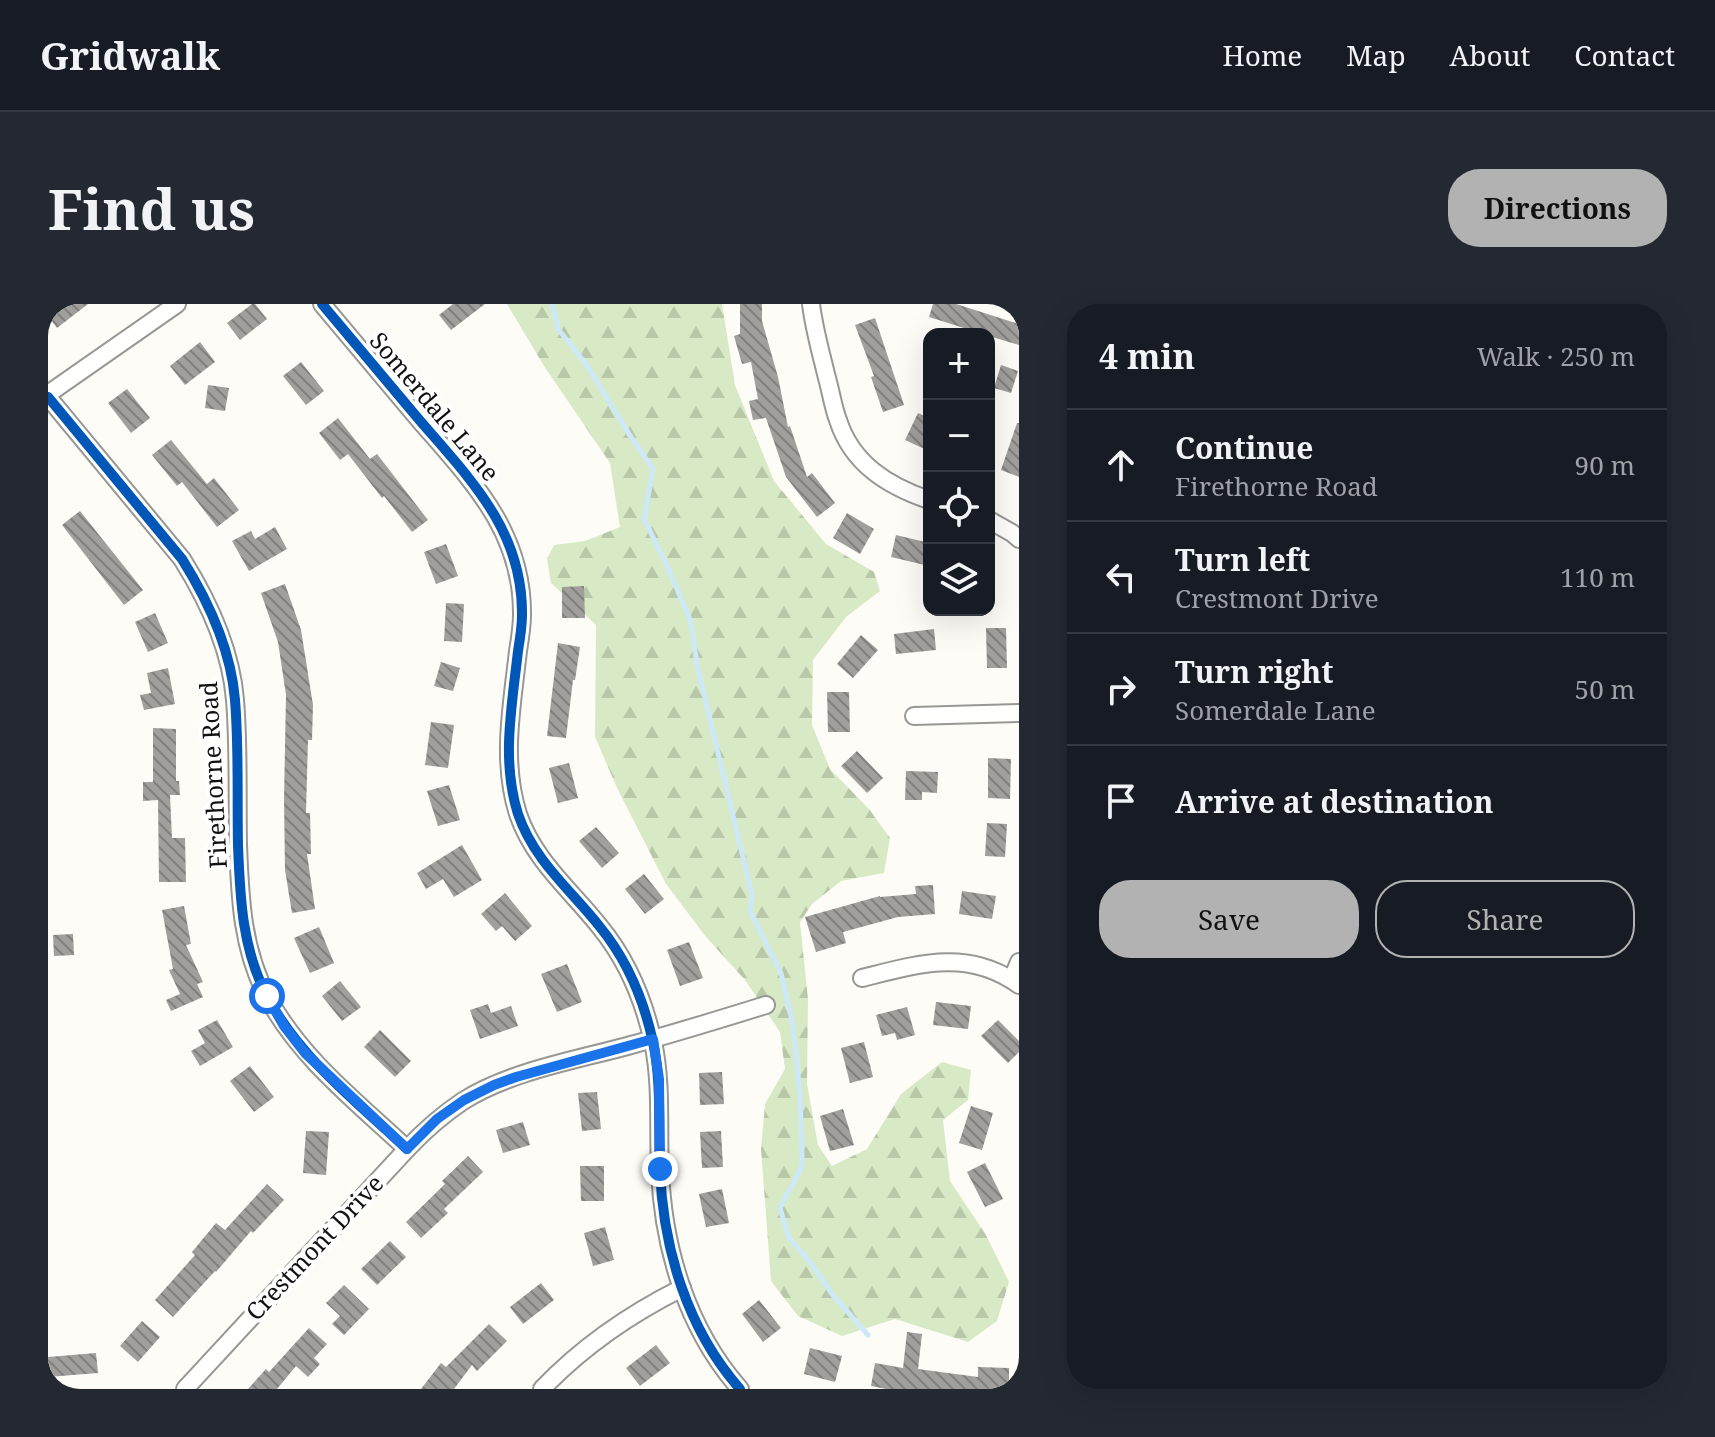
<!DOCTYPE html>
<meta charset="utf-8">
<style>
:root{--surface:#171b24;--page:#242831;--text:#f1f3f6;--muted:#9ea1a6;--line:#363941;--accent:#b2b2b3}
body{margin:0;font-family:"Noto Serif",serif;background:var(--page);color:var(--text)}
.controls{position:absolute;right:24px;top:24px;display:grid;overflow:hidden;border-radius:16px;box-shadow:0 8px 32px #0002}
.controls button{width:72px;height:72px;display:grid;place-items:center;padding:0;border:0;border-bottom:2px solid var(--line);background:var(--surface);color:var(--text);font:40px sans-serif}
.stop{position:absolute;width:24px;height:24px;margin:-18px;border:6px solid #1a73e8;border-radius:50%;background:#fff}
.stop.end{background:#1a73e8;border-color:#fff;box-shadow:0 2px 8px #0008}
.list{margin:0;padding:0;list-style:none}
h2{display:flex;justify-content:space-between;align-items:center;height:104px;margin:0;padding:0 32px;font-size:34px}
h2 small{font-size:26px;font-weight:400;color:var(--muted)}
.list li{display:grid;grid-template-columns:52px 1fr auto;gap:24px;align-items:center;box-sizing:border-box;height:112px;padding:0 32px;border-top:2px solid var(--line)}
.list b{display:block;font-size:30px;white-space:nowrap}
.list p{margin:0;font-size:26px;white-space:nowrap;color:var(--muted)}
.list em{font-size:26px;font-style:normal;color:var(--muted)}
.actions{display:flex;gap:16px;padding:24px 32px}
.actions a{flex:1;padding:18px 0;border:2px solid var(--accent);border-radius:32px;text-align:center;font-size:28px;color:var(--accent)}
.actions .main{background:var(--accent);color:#111}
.icon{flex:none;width:44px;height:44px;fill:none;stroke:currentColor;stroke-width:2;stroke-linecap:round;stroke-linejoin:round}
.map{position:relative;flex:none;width:971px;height:1085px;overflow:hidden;border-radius:32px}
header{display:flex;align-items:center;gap:48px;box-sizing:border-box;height:112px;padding:0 40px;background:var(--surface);border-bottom:2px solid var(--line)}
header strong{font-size:38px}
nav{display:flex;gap:44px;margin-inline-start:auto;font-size:28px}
.intro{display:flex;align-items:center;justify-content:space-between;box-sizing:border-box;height:192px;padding:0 48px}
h1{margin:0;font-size:56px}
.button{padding:20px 36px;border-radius:32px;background:var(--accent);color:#111;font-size:28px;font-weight:700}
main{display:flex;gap:48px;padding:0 48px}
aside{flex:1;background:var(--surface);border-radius:32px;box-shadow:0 8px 32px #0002}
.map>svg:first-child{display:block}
.forest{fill:url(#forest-firs)}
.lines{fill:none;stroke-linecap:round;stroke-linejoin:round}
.stream{stroke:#cde8f7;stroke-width:5}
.building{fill:url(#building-back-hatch)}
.street-casing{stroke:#979795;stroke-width:20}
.street{stroke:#fffffe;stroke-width:16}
.cycleway-casing{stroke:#fff;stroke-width:15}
.cycleway{stroke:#0057b8;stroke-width:10}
.route{stroke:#1a73e8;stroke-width:10}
.labels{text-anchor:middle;stroke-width:8;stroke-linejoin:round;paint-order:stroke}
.street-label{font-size:24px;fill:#111;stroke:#fff}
</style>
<header>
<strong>Gridwalk</strong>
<nav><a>Home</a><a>Map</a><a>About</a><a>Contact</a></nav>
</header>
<div class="intro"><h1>Find us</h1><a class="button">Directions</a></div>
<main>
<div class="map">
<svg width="971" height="1085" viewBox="0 0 971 1085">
<defs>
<pattern id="forest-firs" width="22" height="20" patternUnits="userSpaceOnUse" patternTransform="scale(2)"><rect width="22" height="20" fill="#d8eac5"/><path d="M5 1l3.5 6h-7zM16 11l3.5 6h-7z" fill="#b8c8a8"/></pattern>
<pattern id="building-back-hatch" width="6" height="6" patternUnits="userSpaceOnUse" patternTransform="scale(2)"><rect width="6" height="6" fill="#a19f9c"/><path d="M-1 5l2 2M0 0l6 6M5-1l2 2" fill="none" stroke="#82807e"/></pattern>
</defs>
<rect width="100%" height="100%" fill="#fdfcf7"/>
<!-- forest -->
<path class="forest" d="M459 0H674L687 81 726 177 778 240 826 268 832 287 798 313 765 356 764 421 782 465 821 505 842 534 836 569 793 577 764 600 752 618 760 695 759 780 770 841 784 862 819 845 853 790 894 758 923 766 920 796 895 816 902 877 938 931 961 978 949 1017 920 1038 847 1015 794 1032 750 1012 723 977 713 845 717 800 737 765 732 728 697 676 658 633 618 580 570 486 547 433 548 321 503 279 499 255 506 241 537 237 572 223 562 159 496 62Z"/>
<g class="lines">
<!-- stream -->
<path class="stream" d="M504 0 510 25 538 60 581 130 605 165 596 215 620 264 643 318 649 361 704 591 702 607 733 669 745 721 752 791 754 855 753 864 732 904 741 934 762 958 784 990 820 1031"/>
</g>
<!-- building -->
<g class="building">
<path d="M6 0H40L9 24 0 12V5Z"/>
<path d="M204 0H207L219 15 192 36 179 19Z"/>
<path d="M405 0H437L403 26 391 11Z"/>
<path d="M692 0H714V17L730 73 740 123 742 122 759 173 764 169 787 199 769 213 738 173 718 114 705 116 701 97 710 95 703 58 694 60 686 32 692 30Z"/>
<path d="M885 0H908L971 20V41L941 32V30H935L881 13Z"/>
<path d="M827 14 856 101 835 108 823 73 826 72 807 21Z"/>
<path d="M152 38 167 58 137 81 122 62Z"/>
<path d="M253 58 276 87 258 101 235 72Z"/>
<path d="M953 61 970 67 963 89 946 84Z"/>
<path d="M160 81 181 84 177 107 157 104Z"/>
<path d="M79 85 102 114 83 129 60 99Z"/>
<path d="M870 109 881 114V147L857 136Z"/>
<path d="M290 114 322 155 329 150 380 216 364 228 336 192 334 194 300 150 292 156 271 129Z"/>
<path d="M969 119H971V173L953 166Z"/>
<path d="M123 136 159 180 166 174 191 206 169 223 134 178 129 182 104 151Z"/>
<path d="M32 207 95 286 76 301 14 221Z"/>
<path d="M799 209 826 225 812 250 785 234Z"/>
<path d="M227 223 239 245 201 267 184 237 203 227 207 235Z"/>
<path d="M848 231 881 239V262L843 253Z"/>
<path d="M398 240 410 272 388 280 376 248Z"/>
<path d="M237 280 253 326 265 401 264 436H260L258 509H262L263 550H259L267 605 244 609 237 566 236 496 238 391 230 338 213 289Z"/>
<path d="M536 282 537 314H514V283Z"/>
<path d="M398 299 416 300 414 338 396 337Z"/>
<path d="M107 309 120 339 100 348 87 318Z"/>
<path d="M938 324H958L959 364H939Z"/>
<path d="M886 325 888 346 848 350 846 330Z"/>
<path d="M813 331 830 346 805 374 789 360Z"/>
<path d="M510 339 532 343 527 376H525L518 434 499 432Z"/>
<path d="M393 358 412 364 405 387 386 382Z"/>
<path d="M120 364 127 400 96 406 92 391 103 389 99 369Z"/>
<path d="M779 388H801L802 428H780Z"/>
<path d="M383 418 406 421 400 464 377 461Z"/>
<path d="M105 424 128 425V477H131L132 491H122L124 534H137L138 578H111L110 496 95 497V478H105Z"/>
<path d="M809 447 835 474 819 489 793 462Z"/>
<path d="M940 454 963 455 962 495 940 494Z"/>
<path d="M521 459 530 494 510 499 501 464Z"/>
<path d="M858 467 890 468 889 489 874 488V496H857Z"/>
<path d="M401 481 412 516 390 522 379 487Z"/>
<path d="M939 519 959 520 957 553 937 552Z"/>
<path d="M548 523 571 549 554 564 531 537Z"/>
<path d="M414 541 434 576 406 593 395 575 378 585 369 569Z"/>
<path d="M596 570 616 595 597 610 577 585Z"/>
<path d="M885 581 887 610 850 613 795 628 798 639 768 648 757 613 832 592V593L868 590 867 582Z"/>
<path d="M914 587 948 592 944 615 911 610Z"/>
<path d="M457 589 484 622 467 637 454 622 448 627 433 610Z"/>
<path d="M136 602 143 640 138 641 155 678 149 680 155 693 123 707 118 696 132 690 121 666 125 665 114 606Z"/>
<path d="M271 623 286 659 262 669 246 634Z"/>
<path d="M25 630 26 651 6 652 5 631Z"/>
<path d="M641 638 655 674 632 682 619 646Z"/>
<path d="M519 660 534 698 509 708 493 670Z"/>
<path d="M292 677 313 703 294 717 274 692Z"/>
<path d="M888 698 923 702 920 725 885 721Z"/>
<path d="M440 700 443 709 463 702 470 722 432 735 422 706Z"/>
<path d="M859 703 867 731 849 736 847 729 834 732 828 711Z"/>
<path d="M169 716 185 743 152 762 143 747 157 739 150 726Z"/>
<path d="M950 716 971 737V748L960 759 933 732Z"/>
<path d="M332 726 363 757 347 773 316 743Z"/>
<path d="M816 738 825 773 802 779 793 744Z"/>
<path d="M202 762 226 793 206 808 182 777Z"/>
<path d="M674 768 676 800 652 801 651 769Z"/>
<path d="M549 788 553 825 534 827 530 789Z"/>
<path d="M923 802 945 809 934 846 911 839Z"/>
<path d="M795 805 806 841 782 847 772 812Z"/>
<path d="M475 818 482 841 455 849 448 826Z"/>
<path d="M258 827 281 828 278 871 255 869Z"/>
<path d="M673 827 675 863 654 864 652 828Z"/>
<path d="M420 852 435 868 396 905 400 909 373 934 358 918 397 880 394 877Z"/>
<path d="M937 859 955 895 937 903 919 868Z"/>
<path d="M532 862H556V897H533Z"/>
<path d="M219 880 236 896 205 929 203 927 168 968 167 967 125 1013 107 996 147 951 144 948 168 919 177 926Z"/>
<path d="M674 885 681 919 658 923 651 890Z"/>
<path d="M557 923 566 956 545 962 536 929Z"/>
<path d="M342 937 358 953 329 981 313 965Z"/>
<path d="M493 979 506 996 475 1020 462 1003Z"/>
<path d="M296 981 321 1005 296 1031 284 1020 292 1012 278 999Z"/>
<path d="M711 996 733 1024 715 1038 694 1010Z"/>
<path d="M94 1017 112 1033 90 1058 72 1042Z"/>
<path d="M441 1020 459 1037 429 1067 424 1061 406 1085H373L393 1059 398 1063Z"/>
<path d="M261 1024 279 1040 266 1054 272 1060 260 1073 248 1062 229 1085H200L218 1065 221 1068Z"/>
<path d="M859 1028 874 1030 870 1065 930 1073V1063L961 1064V1085H838L823 1082 827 1059 855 1064Z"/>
<path d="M608 1041 622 1059 592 1082 578 1064Z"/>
<path d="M762 1044 794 1052 787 1078 756 1070Z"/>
<path d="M48 1049 50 1069 0 1073V1053Z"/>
</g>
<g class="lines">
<!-- street casing -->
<g class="street-casing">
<g id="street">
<path d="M274 0C305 37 337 75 368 112 420 173 475 225 474 311 474 323 472 335 470 347 464 402 453 456 470 510 486 557 523 586 552 623 579 656 596 697 605 738 614 780 610 823 612 866 615 944 639 1025 692 1085"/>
<path d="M763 0C766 25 773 49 779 74 783 88 785 103 790 116 804 160 840 182 881 196"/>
<path d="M0 90 129 0"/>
<path d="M0 93 134 255C161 298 183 345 187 396 191 444 189 493 190 541 192 594 194 646 220 694 253 755 309 798 359 845"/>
<path d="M941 216 964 229 971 235"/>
<path d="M866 412 971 409"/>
<path d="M814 674C870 660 920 644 971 681"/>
<path d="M964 675 971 658"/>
<path d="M137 1085 359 845C376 827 394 811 415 797 462 767 529 756 583 741 628 729 673 715 718 701"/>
<path d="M494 1085C534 1043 582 1010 634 984"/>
</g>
</g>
<!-- street -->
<use href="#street" class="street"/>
<!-- cycleway casing -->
<g class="cycleway-casing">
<g id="cycleway">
<path d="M274 0C305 37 337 75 368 112 420 173 475 225 474 311 474 323 472 335 470 347 464 402 453 456 470 510 486 557 523 586 552 623 579 656 596 697 605 738 614 780 610 823 612 866 615 944 639 1025 692 1085"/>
<path d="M0 93 134 255C161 298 183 345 187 396 191 444 189 493 190 541 192 594 194 646 220 694 253 755 309 798 359 845"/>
</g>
</g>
<!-- cycleway -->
<use href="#cycleway" class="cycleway"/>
</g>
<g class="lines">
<!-- route -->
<path class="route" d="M219 692 236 722 257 749 359 845 389 815 416 796 446 781 468 773 605 735 611 775 612 865"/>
</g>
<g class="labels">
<!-- street labels -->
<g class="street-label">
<text transform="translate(386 103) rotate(50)" y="8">Somerdale Lane</text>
<text transform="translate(166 471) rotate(-93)" y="8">Firethorne Road</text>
<text transform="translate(267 944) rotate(-47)" y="8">Crestmont Drive</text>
</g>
</g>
</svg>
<div class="controls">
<button>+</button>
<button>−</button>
<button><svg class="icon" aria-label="locate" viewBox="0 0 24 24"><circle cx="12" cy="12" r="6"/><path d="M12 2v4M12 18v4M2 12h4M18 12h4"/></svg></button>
<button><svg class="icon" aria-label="layers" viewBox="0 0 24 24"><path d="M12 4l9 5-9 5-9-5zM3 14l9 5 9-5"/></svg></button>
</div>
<div class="stop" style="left:219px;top:692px"></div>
<div class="stop end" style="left:612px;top:865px"></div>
</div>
<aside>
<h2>4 min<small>Walk · 250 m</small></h2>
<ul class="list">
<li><svg class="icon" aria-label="ahead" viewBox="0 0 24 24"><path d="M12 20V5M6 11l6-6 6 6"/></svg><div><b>Continue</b><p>Firethorne Road</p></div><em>90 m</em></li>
<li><svg class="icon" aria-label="left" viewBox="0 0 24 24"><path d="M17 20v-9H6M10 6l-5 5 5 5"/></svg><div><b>Turn left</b><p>Crestmont Drive</p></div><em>110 m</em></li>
<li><svg class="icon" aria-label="right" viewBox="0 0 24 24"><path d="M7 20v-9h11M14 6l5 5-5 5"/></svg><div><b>Turn right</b><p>Somerdale Lane</p></div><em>50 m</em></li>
<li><svg class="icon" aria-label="arrive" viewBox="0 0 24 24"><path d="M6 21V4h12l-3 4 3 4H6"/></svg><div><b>Arrive at destination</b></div></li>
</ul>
<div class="actions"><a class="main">Save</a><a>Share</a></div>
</aside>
</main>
